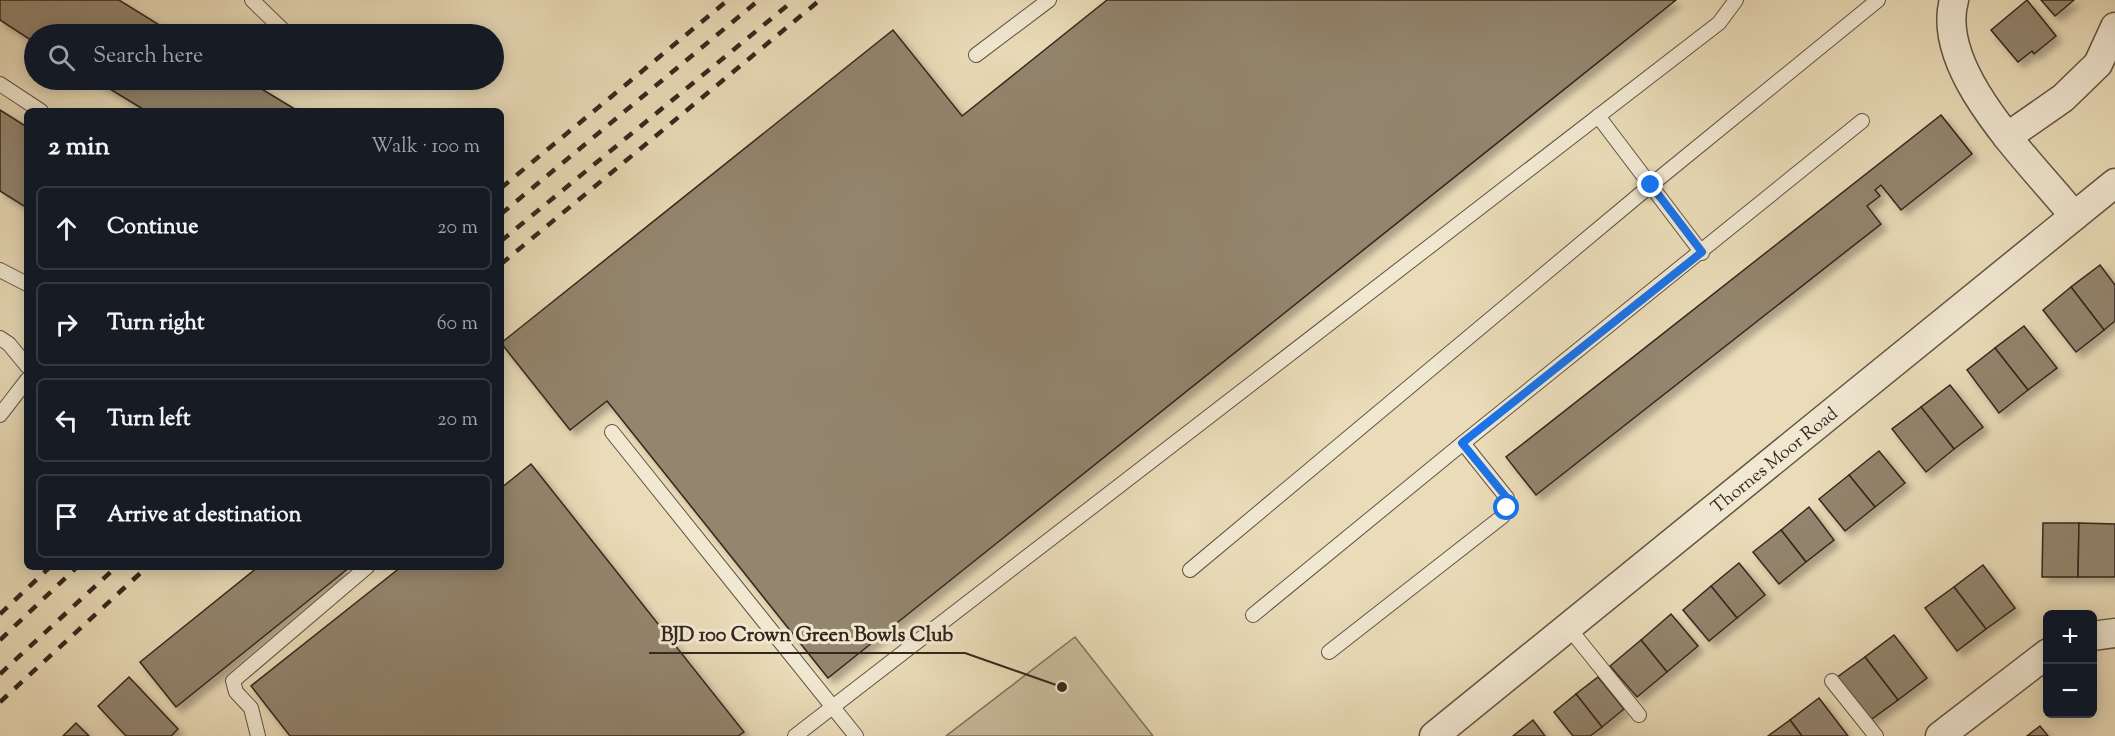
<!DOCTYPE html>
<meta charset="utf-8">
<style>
:root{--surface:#171b24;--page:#242831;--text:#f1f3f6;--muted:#9ea1a6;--line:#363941}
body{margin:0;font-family:"Sorts Mill Goudy",serif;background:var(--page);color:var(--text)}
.controls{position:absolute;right:18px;bottom:18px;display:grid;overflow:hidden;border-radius:9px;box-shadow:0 3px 15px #0003}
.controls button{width:54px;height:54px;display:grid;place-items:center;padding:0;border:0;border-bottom:2px solid var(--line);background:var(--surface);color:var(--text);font:30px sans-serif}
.stop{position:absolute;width:18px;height:18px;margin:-14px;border:4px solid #1a73e8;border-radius:50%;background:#fff}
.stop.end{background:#1a73e8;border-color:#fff;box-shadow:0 2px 6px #0008}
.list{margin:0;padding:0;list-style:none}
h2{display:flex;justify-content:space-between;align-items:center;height:78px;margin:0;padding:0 24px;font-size:26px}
h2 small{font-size:20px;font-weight:400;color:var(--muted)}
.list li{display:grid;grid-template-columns:39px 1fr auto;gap:18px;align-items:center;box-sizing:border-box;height:84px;margin:0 12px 12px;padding:0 12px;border:2px solid var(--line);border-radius:9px}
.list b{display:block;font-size:22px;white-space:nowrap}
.list em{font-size:20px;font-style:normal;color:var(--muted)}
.icon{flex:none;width:33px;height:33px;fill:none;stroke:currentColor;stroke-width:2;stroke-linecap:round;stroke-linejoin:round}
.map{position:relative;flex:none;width:2115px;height:736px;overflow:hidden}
.search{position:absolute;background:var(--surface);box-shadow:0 3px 15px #0003;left:24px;top:24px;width:480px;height:66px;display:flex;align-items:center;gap:15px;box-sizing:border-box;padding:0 21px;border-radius:33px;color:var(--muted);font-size:22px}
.panel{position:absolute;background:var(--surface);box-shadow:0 3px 15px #0003;left:24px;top:108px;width:480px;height:462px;border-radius:9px}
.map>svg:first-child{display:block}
.green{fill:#cbbd9e;stroke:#80725d;stroke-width:1.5}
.building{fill:#93856e;stroke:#34261c;stroke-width:1.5;filter:url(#shadow)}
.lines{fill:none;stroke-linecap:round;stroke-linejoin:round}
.lane-casing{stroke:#625443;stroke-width:16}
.street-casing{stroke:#625443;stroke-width:31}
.lane{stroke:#f1e8d2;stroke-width:14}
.street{stroke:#f1e8d2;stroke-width:28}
.rail{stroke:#34261c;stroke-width:4.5;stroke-dasharray:10 10;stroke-linecap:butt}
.route{stroke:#1a73e8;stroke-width:8}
.labels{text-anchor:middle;stroke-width:6;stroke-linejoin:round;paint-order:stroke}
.street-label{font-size:18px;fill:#34261c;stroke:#f1e8d2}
.leader{fill:none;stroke:#34261c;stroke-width:2}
.callout-dot{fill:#34261c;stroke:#f1e8d2;stroke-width:2}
.callout-label{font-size:20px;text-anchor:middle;font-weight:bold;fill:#34261c;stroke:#f1e8d2;stroke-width:6;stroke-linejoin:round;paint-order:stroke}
</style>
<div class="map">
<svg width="2115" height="736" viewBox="0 0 2115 736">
<defs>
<filter id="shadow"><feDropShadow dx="5.5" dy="5.5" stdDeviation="3" flood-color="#0004"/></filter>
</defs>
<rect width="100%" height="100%" fill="#eadcb9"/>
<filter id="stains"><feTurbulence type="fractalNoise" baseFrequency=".00333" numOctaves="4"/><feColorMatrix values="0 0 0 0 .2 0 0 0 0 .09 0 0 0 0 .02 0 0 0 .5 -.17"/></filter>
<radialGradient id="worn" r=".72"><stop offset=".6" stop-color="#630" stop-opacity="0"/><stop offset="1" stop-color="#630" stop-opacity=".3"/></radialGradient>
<!-- green -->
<path class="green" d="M1075 637 1153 736H946Z"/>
<!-- building -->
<g class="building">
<path d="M0 0H119L174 34H34V42L0 20Z"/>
<path d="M1107 0H1676L828 678 607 401 570 430 501 343 893 30 962 116Z"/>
<path d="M2027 0 2056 36 2034 54 2032 51 2018 62 1991 30Z"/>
<path d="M2041 0H2074L2055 16Z"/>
<path d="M95 80H247L298 111H146Z"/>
<path d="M0 110 27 127V208L0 191Z"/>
<path d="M1941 115 1972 154 1901 210 1881 185 1875 190 1880 196 1867 206 1881 224 1536 495 1506 457Z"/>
<path d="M2100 265 2115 285V321L2104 330 2071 287Z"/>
<path d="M2071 287 2104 330 2076 352 2043 310Z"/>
<path d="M2024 326 2057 368 2028 390 1995 348Z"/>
<path d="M1995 348 2028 390 1999 413 1967 370Z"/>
<path d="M1950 385 1983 427 1954 449 1921 407Z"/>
<path d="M1921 407 1954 449 1926 472 1892 429Z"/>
<path d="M1879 451 1905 483 1875 507 1849 475Z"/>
<path d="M531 464 744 732 738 736H290L251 686 401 567H501V488Z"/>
<path d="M1849 475 1875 507 1845 531 1819 499Z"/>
<path d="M1809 507 1834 540 1806 562 1781 530Z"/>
<path d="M2043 523H2079L2078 577H2042Z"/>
<path d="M2079 523 2115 524V577H2078Z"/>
<path d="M1781 530 1806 562 1779 584 1753 552Z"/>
<path d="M1739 563 1765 595 1737 618 1711 586Z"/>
<path d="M1983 565 2015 608 1986 629 1954 587Z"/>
<path d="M258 567H350L176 707 140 662Z"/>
<path d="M1711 586 1737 618 1709 641 1683 610Z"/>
<path d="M1954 587 1986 629 1957 651 1925 608Z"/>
<path d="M1671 614 1698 646 1667 672 1641 640Z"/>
<path d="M1894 635 1927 678 1898 700 1865 657Z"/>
<path d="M1641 640 1667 672 1637 697 1610 666Z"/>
<path d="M1865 657 1898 700 1869 721 1836 678Z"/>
<path d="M129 677 178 729 171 736H126L98 706Z"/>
<path d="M1598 677 1624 709 1602 727 1576 694Z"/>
<path d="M1576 694 1602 727 1590 736H1573L1554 712Z"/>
<path d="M1819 698 1848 736H1802L1790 720Z"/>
<path d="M1533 720 1545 736H1513Z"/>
<path d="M1790 720 1802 736H1768Z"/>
<path d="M76 723 89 736H63Z"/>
<path d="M2040 726 2048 736H2027Z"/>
</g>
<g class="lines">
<!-- lane casing -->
<g class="lane-casing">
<g id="lane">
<path d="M252 0 287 34"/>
<path d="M976 55 1049 0"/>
<path d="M0 84 41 111"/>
<path d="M1598 116 1702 253"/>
<path d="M0 270 27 284"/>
<path d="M0 338 9 344 27 366"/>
<path d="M0 415 27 380"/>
<path d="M612 432 856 736"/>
<path d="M1190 570 1651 185 1878 0"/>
<path d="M1253 615 1463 443 1862 121"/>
<path d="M1568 627 1639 715"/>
<path d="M1329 652 1503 516 1507 508V498L1463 443"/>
<path d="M1832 681 1876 736"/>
<path d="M258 736 251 708 236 692 233 681 367 567"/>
<path d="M795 736 1719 23 1736 0"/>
</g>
</g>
<!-- street casing -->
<g class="street-casing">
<g id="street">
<path d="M1954 0C1934 72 2033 164 2074 216"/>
<path d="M2007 137 2063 98 2098 64 2115 27"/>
<path d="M2092 636 2115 633"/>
<path id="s1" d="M1434 736 2115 183"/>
<path d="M1940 736 2048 653"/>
</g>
</g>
<!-- lane -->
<use href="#lane" class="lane"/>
<!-- street -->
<use href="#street" class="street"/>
<!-- rail -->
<g class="rail">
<path d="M501 188 728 0"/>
<path d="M501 214 759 0"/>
<path d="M501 241 794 0"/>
<path d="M501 264 820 0"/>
<path d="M0 614 50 567"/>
<path d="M0 640 77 567"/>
<path d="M0 674 116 567"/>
<path d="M0 702 147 567"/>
</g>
</g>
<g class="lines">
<!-- route -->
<path class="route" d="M1507 508V498L1462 443 1702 252 1651 185"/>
</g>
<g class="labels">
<!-- street labels -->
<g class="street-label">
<text dy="6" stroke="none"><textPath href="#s1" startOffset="438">Thornes Moor Road</textPath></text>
</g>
</g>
<!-- callouts -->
<path class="leader" d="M1062 687L965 653H649"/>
<circle class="callout-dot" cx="1062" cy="687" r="6"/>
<g class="callout-label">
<text x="807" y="641">BJD 100 Crown Green Bowls Club</text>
</g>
<rect width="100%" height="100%" filter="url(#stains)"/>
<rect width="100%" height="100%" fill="url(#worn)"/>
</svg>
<div class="controls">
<button>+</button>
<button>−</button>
</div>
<div class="stop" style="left:1507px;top:508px"></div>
<div class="stop end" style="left:1651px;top:185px"></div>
<div class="search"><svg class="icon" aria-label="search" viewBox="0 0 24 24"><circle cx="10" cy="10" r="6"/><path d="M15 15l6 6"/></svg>Search here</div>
<section class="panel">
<h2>2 min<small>Walk · 100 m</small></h2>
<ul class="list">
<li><svg class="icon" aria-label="ahead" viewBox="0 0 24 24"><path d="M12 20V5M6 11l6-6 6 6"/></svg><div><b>Continue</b></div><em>20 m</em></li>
<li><svg class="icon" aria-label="right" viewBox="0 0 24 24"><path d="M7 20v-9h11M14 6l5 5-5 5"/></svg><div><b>Turn right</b></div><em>60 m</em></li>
<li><svg class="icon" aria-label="left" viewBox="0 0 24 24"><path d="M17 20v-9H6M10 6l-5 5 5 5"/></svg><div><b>Turn left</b></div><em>20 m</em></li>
<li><svg class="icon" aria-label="arrive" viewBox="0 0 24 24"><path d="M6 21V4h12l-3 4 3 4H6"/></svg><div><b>Arrive at destination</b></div></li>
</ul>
</section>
</div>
